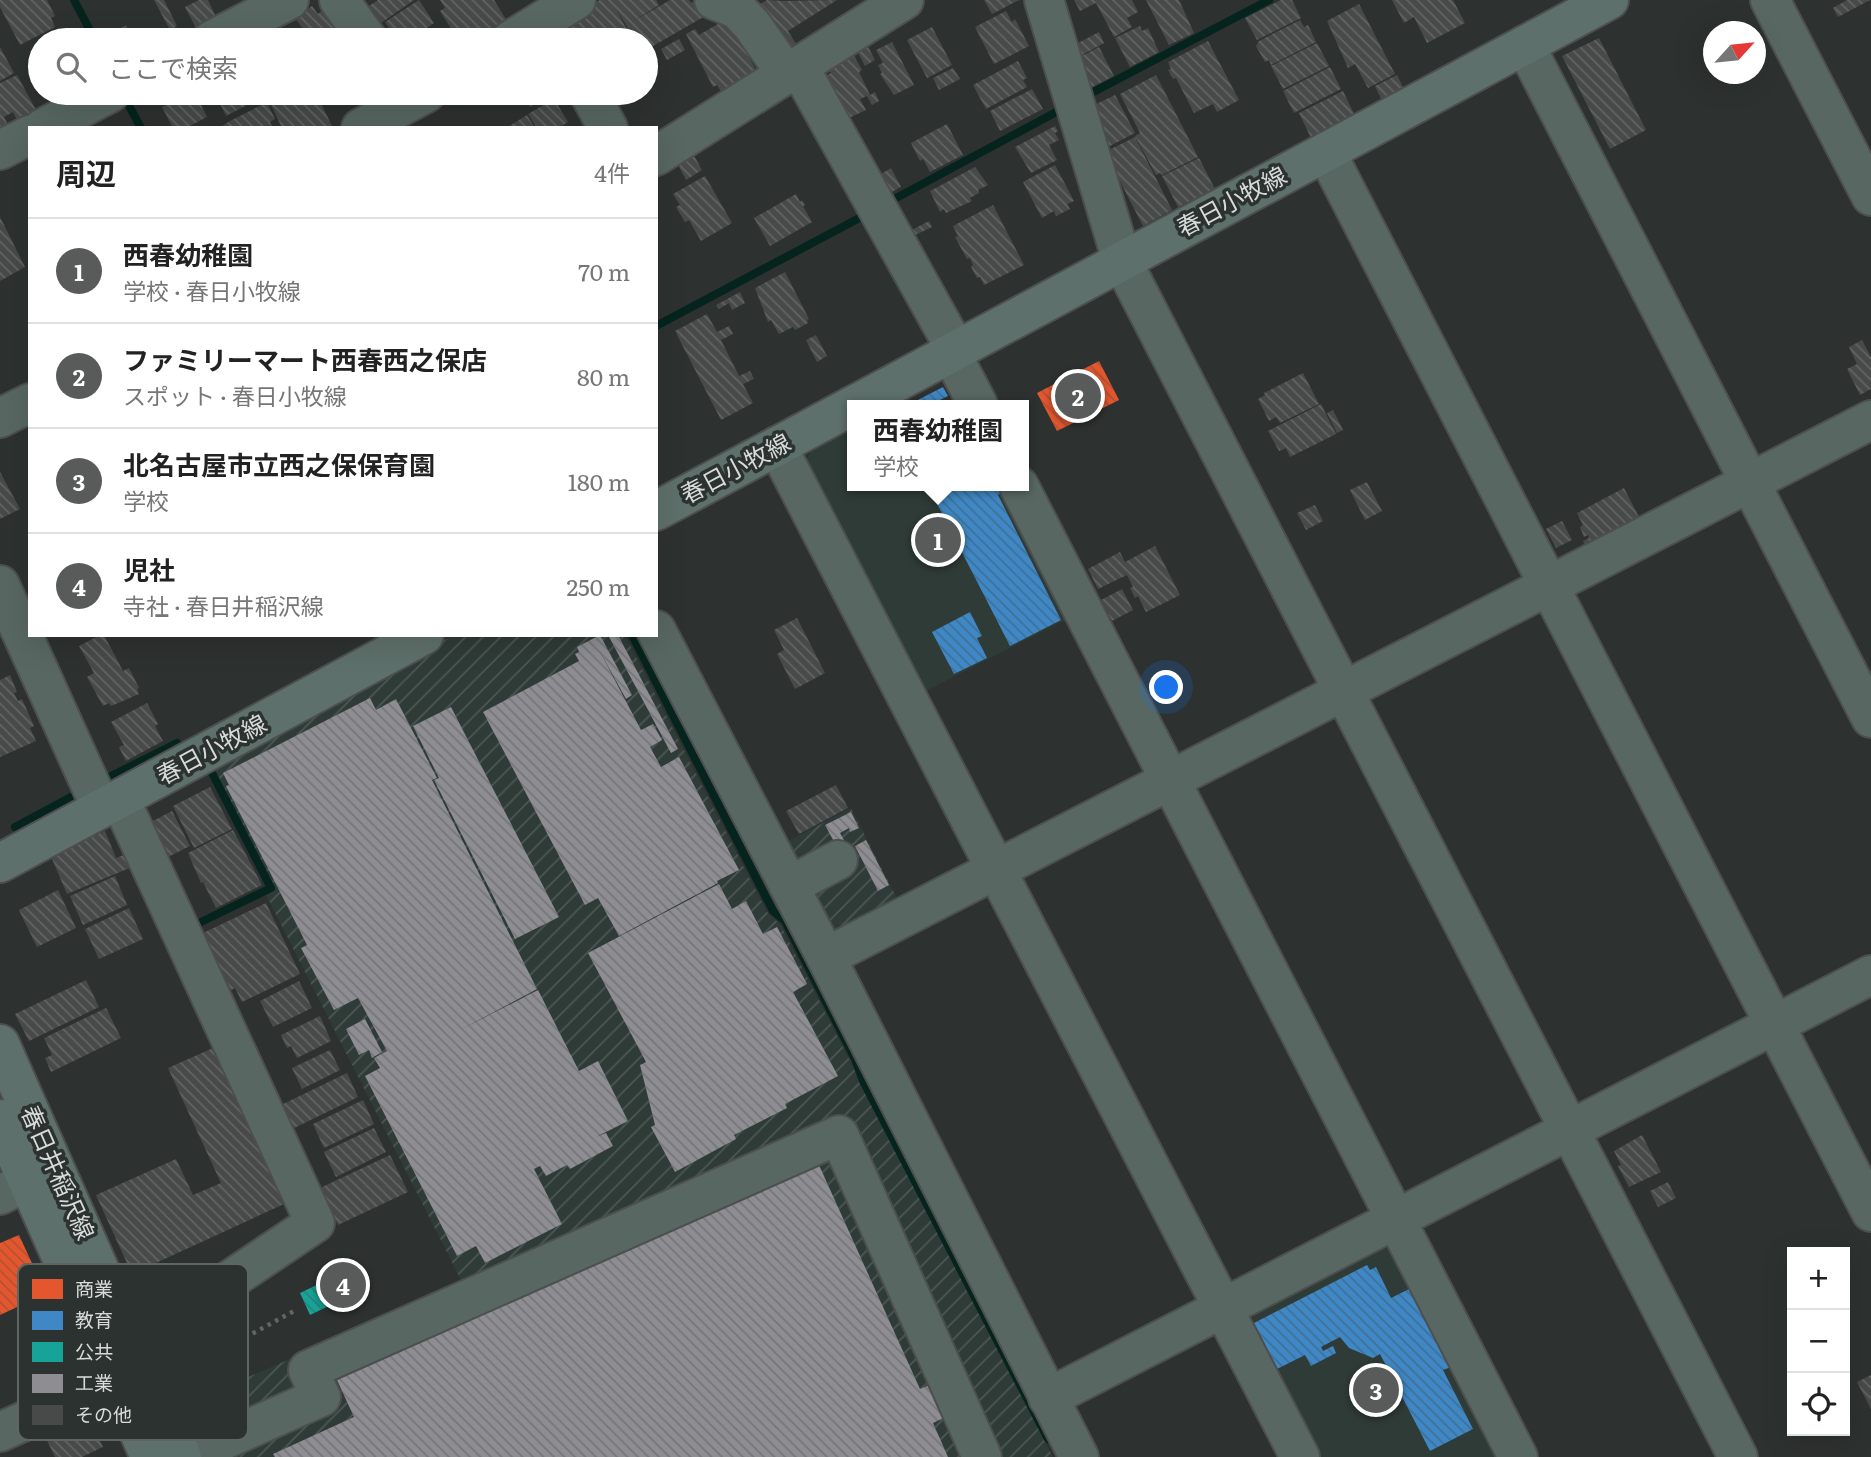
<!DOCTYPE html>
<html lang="ja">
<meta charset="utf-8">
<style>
:root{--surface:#fff;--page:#f6f6f6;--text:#222;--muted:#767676;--line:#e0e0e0;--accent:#595b5a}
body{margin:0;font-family:Literata,"Noto Sans JP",serif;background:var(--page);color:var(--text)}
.controls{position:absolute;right:21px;bottom:21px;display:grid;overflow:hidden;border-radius:0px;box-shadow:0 7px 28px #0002}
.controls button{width:63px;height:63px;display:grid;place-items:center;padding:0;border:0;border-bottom:2px solid var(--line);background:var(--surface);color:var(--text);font:35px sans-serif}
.compass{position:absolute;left:1703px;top:21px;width:63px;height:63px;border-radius:50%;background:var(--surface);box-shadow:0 7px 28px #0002;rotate:63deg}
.you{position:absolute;left:1167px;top:688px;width:24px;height:24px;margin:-18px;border:5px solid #fff;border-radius:50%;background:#1a73e8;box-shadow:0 0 0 10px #1a73e833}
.badge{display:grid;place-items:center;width:46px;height:46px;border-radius:50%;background:var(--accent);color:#fff;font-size:23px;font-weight:700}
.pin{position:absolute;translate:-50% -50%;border:4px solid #fff;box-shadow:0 2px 7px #0006}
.popup{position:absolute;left:847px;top:400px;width:182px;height:91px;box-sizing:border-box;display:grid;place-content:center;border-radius:0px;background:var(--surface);filter:drop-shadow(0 2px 5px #0005);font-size:23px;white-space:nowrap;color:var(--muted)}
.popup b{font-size:26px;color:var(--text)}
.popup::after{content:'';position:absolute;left:50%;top:100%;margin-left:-14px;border:14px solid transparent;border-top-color:var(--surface)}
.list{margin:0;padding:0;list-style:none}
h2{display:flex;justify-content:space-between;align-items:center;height:91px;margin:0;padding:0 28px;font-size:30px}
h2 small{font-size:23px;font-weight:400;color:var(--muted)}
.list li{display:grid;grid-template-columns:46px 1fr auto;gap:21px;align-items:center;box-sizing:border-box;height:105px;padding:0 28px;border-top:2px solid var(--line)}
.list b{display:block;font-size:26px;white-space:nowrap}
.list p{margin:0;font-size:23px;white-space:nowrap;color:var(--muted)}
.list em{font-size:23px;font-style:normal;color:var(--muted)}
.icon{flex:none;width:38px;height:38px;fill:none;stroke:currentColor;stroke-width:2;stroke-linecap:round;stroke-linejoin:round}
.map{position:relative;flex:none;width:1871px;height:1457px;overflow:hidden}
.search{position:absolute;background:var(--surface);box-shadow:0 7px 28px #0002;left:28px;top:28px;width:630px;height:77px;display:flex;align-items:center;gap:18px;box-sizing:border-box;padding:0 24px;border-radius:38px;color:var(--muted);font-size:26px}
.panel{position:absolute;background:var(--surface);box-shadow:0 7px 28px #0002;left:28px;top:126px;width:630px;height:511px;border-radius:0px}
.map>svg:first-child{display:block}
.built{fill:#2f3b37}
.industrial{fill:url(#industrial-furrows)}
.shops{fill:url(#shops-back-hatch)}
.schools{fill:url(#schools-back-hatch)}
.public{fill:url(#public-back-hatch)}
.industry{fill:url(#industry-back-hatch)}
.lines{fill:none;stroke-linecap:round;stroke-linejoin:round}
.stream{stroke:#04241d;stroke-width:8}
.building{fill:url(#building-back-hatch)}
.minor-casing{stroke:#4c4f4e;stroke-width:42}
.major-casing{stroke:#4c4f4e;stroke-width:42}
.path{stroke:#5d6764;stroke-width:4.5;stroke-dasharray:3.5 5;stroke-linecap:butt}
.minor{stroke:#586762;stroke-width:38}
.major{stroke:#5e706b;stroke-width:38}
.labels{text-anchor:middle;stroke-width:7;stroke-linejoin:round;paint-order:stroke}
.street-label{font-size:24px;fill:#d7dbda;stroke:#2c3230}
.key{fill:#2c3230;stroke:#5f6563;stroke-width:2}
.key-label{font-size:19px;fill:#d7dbda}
</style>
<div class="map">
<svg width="1871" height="1457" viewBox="0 0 1871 1457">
<defs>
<pattern id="industrial-furrows" width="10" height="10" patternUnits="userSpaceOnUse" patternTransform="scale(1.75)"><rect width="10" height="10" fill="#2f3b37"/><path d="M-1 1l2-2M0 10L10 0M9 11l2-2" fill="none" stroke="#4c5753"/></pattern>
<pattern id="shops-back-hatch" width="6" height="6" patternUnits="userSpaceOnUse" patternTransform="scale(1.75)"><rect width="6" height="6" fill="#e4572e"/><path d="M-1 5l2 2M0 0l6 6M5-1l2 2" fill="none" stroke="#b35134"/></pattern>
<pattern id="schools-back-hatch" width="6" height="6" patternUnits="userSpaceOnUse" patternTransform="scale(1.75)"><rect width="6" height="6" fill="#3f88c5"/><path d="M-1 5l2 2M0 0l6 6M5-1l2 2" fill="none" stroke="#3f7097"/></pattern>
<pattern id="public-back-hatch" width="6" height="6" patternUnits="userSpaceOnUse" patternTransform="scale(1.75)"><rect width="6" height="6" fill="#17a398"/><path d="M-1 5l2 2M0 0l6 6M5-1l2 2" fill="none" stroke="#23867e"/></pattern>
<pattern id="industry-back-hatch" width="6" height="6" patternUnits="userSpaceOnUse" patternTransform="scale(1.75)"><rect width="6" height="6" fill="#8d8d92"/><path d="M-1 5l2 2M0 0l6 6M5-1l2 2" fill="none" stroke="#76767a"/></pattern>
<pattern id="building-back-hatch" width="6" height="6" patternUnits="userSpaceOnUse" patternTransform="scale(1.75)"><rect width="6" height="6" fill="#474a49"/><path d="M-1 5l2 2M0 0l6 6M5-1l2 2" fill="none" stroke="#616463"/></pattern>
</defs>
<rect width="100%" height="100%" fill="#2d312f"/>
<!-- built -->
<g class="built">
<path d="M852 429V486H1001L1069 618 924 692 806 462 810 452Z"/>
<path d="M1385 1248 1397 1253 1499 1457H1319L1251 1324 1254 1315Z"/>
</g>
<!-- industrial -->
<g class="industrial">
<path d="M454 635H625L767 912 780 924 1053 1457H212L188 1403 463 1284 266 895 275 890 210 765Z"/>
<path d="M851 808 899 902 837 933 824 930 781 845Z"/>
</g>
<!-- shops -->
<g class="shops">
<path d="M1099 361 1119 400 1057 431 1037 393Z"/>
<path d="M19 1235 43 1287 24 1295 28 1302 0 1315V1243Z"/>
</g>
<!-- schools -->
<g class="schools">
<path d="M943 387 948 396 930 405H908Z"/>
<path d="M928 486H998L1002 493 998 495 1061 620 1010 646Z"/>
<path d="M970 612 982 636 977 638 987 658 954 674 932 632Z"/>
<path d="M1367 1265 1370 1270 1376 1267 1391 1298 1411 1288 1451 1367 1443 1370 1473 1429 1430 1451 1380 1354 1373 1358 1349 1348 1340 1337 1321 1347 1323 1351 1333 1346 1336 1353 1311 1366 1305 1355 1277 1369 1254 1323Z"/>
</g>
<!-- public -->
<path class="public" d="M325 1281 335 1303 310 1315 300 1293Z"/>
<!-- industry -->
<g class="industry">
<path d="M600 635 632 695 626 699 599 650 641 730 653 724 662 740 650 747 661 767 679 757 739 870 717 881 718 883 619 936 598 898 585 905 483 712 579 661 575 654 579 652 577 647Z"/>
<path d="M608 635H618L678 749 671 753Z"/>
<path d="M370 698 376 710 396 699 437 778 432 780 537 989 462 1029 538 990 579 1071 598 1061 628 1121 596 1137 606 1133 613 1146 570 1169 567 1165 546 1176 540 1166 534 1169 562 1224 485 1263 476 1246 457 1256 365 1076 380 1068 374 1058 387 1051 358 998 334 1010 301 948 307 945 226 786 229 785 223 773Z"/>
<path d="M451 707 559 917 515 939 434 780 439 778 413 726Z"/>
<path d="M851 812 859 828 850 832 849 828 840 833 845 842 837 847 825 825Z"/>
<path d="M866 840 889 885 878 891 855 846Z"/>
<path d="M719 884 732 909 746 901 763 934 777 927 807 984 793 992 838 1076 785 1104 787 1108 734 1135 736 1139 675 1172 651 1127 655 1125 640 1065 646 1062 588 953Z"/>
<path d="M365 1019 382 1052 372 1058 369 1050 359 1055 346 1029Z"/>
<path d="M819 1165 920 1389 932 1384 946 1417 933 1423 948 1457H275L273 1454 354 1417 337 1380Z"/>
</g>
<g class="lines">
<!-- stream -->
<g class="stream">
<path d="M74 0 95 40"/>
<path d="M1084 97 1269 0"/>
<path d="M127 102 141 128"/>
<path d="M887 203 1060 110"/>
<path d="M656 326 865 215"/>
<path d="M632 635 773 911 785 921 855 1059 863 1081 1048 1439"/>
<path d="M109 777 177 743"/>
<path d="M15 827 71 797"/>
<path d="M195 925 271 888 209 767"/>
</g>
</g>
<!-- building -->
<g class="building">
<path d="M0 0H47L55 16 51 18 55 27 20 45 0 7Z"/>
<path d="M154 0H164L177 26 170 30Z"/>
<path d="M199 0H208L216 17 196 28 185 7Z"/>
<path d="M378 0H414L381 23 369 6Z"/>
<path d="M419 0 434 23 409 40H397L385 22Z"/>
<path d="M440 0H494L509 24 482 40H458L440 11 445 8Z"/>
<path d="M600 0H656L659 5 632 22 670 0H689L691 3 696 0 707 15 646 50V40H635L616 8 632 40H572L561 20Z"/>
<path d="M767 0 784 1 837 0 788 31 798 47 785 55 755 7Z"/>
<path d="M984 0H1019L992 14Z"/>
<path d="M1074 0H1132L1138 12 1127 18 1132 27 1114 37 1096 3 1080 11Z"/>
<path d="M1146 0H1179L1194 33 1169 45Z"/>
<path d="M1281 0H1292L1301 18 1257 40 1245 18Z"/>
<path d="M1392 0H1453L1465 23 1427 43 1414 17 1404 23Z"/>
<path d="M1847 0H1870L1838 17 1833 8Z"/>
<path d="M1359 4 1395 74 1368 88 1355 64 1348 68 1327 21Z"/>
<path d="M312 6 318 14 324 9 346 40H311L295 18Z"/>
<path d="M1006 11 1012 22 1015 19 1029 46 994 64 975 27Z"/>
<path d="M728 18 757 72 722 92 717 85 713 87 686 34 695 29 699 35Z"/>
<path d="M1300 20 1304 27 1308 25 1316 42 1271 65 1269 60 1265 62 1256 46 1259 41Z"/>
<path d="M126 25 134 40H121L116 31Z"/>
<path d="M1140 26 1142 31 1148 28 1159 52 1130 67 1115 38Z"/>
<path d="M932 27 952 65 927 78 907 40Z"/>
<path d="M1099 32 1104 43 1082 55 1076 44Z"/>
<path d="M1599 38 1646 130 1610 149 1562 56Z"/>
<path d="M679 39 685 50 667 60 661 49Z"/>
<path d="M865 41 875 60 865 66 855 47Z"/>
<path d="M1208 41 1239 100 1217 112 1213 104 1194 113 1176 78 1173 79 1168 70 1171 69 1168 62Z"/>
<path d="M892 42 914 85 894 95 880 74 882 73 878 65 883 63 876 50Z"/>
<path d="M1317 43 1329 66 1283 89 1271 66Z"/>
<path d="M0 47 14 73 0 81Z"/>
<path d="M1099 47 1114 76 1090 88 1078 58Z"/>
<path d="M852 52 862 70 859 72 870 95 875 92 879 101 872 105 867 96 860 99 866 110 847 119 821 78 831 73 827 66Z"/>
<path d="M1018 61 1027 78 1023 80 1027 87 986 109 973 85Z"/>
<path d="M1330 67 1341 89 1294 113 1283 91Z"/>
<path d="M953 68 960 79 939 90 933 78Z"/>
<path d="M17 75 36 110 17 120 13 112 4 117 8 125 0 129V83Z"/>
<path d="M1156 75 1198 157 1162 175 1160 173 1156 175 1135 136 1140 133 1120 94Z"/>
<path d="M1397 75 1404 89 1382 101 1375 86Z"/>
<path d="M1032 89 1043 109 1000 131 990 111Z"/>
<path d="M1343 91 1355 116 1311 138 1299 113Z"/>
<path d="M164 93H195L207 117 186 128H173L162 107 166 105 163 98 166 97Z"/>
<path d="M215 93H248L253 102 226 116Z"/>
<path d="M290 93H316L333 128H282L270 103Z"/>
<path d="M522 93H565L568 98 561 103 557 96 545 103 543 99 530 107Z"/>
<path d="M1115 95 1135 133 1108 147 1088 108Z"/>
<path d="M554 99 568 122 559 128H537L528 114Z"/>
<path d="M267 102 275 119 270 122 273 128H223L222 126 230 121Z"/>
<path d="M527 115 535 128H506Z"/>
<path d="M947 124 963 155 930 172 923 159 920 161 911 143Z"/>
<path d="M1055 126 1058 131 1055 133 1059 140 1049 145 1057 160 1031 173 1015 147Z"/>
<path d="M1135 137 1172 210 1143 226 1105 152Z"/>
<path d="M692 152 702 170 686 180 676 161Z"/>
<path d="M1199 158 1215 189 1178 207 1162 176Z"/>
<path d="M1055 165 1074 201 1067 204 1070 209 1056 216 1054 211 1042 218 1023 182Z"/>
<path d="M975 167 988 185 978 190 979 193 970 198 972 201 946 213 944 209 940 212 930 191Z"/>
<path d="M891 168 901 187 883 197 874 178Z"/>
<path d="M705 176 732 223 701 241 689 220 685 222 676 207 680 205 673 194Z"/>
<path d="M796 194 800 202 802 200 805 205 803 206 812 222 770 246 754 218Z"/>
<path d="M993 205 1024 265 984 285 980 277 977 278 971 267 973 265 970 258 967 259 955 237 958 236 953 226Z"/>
<path d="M0 217 25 267 0 281Z"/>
<path d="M929 221 932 227 913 236 910 231Z"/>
<path d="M785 272 809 319 807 320 808 323 795 330 793 327 779 334 771 320 768 322 755 288Z"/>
<path d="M740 292 745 303 732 310 729 303 719 309 716 305Z"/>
<path d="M707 314 717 332 729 326 733 334 721 340 739 376 750 371 754 379 743 384 753 403 721 420 675 331Z"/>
<path d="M816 335 827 356 817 362 806 340Z"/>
<path d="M1862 340 1871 357V389L1860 395 1847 369 1857 364 1849 347Z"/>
<path d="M1303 373 1319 404 1280 423 1276 417 1269 421 1258 399 1265 395 1264 393Z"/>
<path d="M1321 404 1336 434 1290 457 1286 448 1279 451 1268 431Z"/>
<path d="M1333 410 1343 430 1337 433 1327 413Z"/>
<path d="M0 472 20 509 0 519Z"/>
<path d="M1367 482 1382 511 1365 520 1350 490Z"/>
<path d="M1624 488 1639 517 1585 545 1583 541 1589 538 1588 535 1584 537 1580 527 1583 525 1577 513Z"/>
<path d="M1315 505 1323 521 1306 530 1297 513Z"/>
<path d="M1562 521 1572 540 1556 548 1546 529Z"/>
<path d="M1155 546 1180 595 1146 612 1138 596 1135 598 1130 588 1133 587 1127 575 1098 589 1088 569 1120 552 1125 562Z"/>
<path d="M1122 589 1133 610 1112 621 1101 600Z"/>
<path d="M797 618 825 673 795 689 777 654 784 650 774 630Z"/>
<path d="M100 635H104L123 671 129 668 139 688 137 689 139 694 111 706 109 703 103 706 87 677 94 673 79 646Z"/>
<path d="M10 675 17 692 14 693 18 701 22 699 34 726 30 728 36 741 0 757V680Z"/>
<path d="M147 703 158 724 155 726 163 741 126 761 119 747 124 745 111 722Z"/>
<path d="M836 785 848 808 799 834 786 811Z"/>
<path d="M210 787 232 829 194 848 173 806Z"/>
<path d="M172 811 190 846 166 858 149 823Z"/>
<path d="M233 830 262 885 216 908 203 882 201 883 188 853Z"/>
<path d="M105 831 116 858 126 854 132 867 67 894 50 854Z"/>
<path d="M115 876 127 905 83 925 70 896Z"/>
<path d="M58 890 76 928 37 947 19 910Z"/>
<path d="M266 903 300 974 242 1002 235 988 231 990 203 933Z"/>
<path d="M129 908 143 939 99 959 85 929Z"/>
<path d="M86 980 99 1007 29 1041 15 1014Z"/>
<path d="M299 981 312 1008 273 1027 260 1001Z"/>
<path d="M106 1008 121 1038 51 1072 45 1058 52 1055 44 1038Z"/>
<path d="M320 1016 331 1041 297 1058 291 1046 287 1048 281 1035Z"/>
<path d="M213 1048 284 1204 132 1274 96 1195 176 1159 193 1195 221 1183 168 1068Z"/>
<path d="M330 1050 340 1070 302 1089 292 1068Z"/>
<path d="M347 1073 358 1097 290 1130 279 1106Z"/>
<path d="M363 1100 374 1124 324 1148 313 1124Z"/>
<path d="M374 1128 386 1152 336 1177 324 1152Z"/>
<path d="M1642 1135 1661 1172 1629 1187 1618 1166 1621 1165 1614 1151Z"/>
<path d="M390 1155 408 1192 338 1225 320 1188Z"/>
<path d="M1668 1182 1676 1198 1658 1207 1650 1191Z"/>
<path d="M1871 1375V1409L1857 1382Z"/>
<path d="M85 1409 103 1447 82 1457H55L42 1430Z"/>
</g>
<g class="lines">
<!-- minor casing -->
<g class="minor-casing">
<g id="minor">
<path d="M339 0 368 40"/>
<path d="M714 0 737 9 752 25 787 75"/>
<path d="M1044 0 1122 261 1738 1457"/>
<path d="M1770 0 1871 196"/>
<path d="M212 40 289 0"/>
<path d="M511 40 576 0"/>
<path d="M1525 45 1871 718"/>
<path d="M799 67 956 350"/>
<path d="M589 93 608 128"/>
<path d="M43 128 110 93"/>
<path d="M361 128 426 93"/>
<path d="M0 150 30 135"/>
<path d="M1326 152 1871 1212"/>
<path d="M656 156 904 0"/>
<path d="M951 353 978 405"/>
<path d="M0 418 30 403"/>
<path d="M777 446 1300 1457"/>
<path d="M1019 486 1518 1457"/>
<path d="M0 585 101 808"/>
<path d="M656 630 826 957 1079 1457"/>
<path d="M120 799 315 1223 133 1345"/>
<path d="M789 886 838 860"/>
<path d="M826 957 1871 420"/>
<path d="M0 1195 28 1181"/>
<path d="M1048 1398 1871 975"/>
<path d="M0 1432 115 1380"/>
<path d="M185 1457 321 1397 308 1370 839 1135 982 1457"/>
</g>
</g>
<!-- major casing -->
<g class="major-casing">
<g id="major">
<path d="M854 405 1609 0"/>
<path d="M656 511 852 406"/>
<path d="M0 863 424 635"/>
<path d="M0 1044 182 1457"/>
<path d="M0 1119 150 1457"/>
</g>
</g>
<!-- path -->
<path class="path" d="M178 1374 294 1311"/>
<!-- minor -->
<use href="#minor" class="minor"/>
<!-- major -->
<use href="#major" class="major"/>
</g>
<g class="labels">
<!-- street labels -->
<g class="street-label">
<text transform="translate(1232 202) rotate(-28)" y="8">春日小牧線</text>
<text transform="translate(736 469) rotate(-28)" y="8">春日小牧線</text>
<text transform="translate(212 750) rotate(-28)" y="8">春日小牧線</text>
<text transform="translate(57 1173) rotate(66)" y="8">春日井稲沢線</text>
</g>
</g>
<!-- legend -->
<rect x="18" y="1264" width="230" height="176" rx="10" class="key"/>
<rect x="32" y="1279" width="31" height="20" fill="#e4572e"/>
<rect x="32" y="1311" width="31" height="19" fill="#3f88c5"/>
<rect x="32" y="1342" width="31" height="20" fill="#17a398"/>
<rect x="32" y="1374" width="31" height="19" fill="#8d8d92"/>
<rect x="32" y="1405" width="31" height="20" fill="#474a49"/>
<g class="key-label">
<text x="75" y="1296">商業</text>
<text x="75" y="1327">教育</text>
<text x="75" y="1359">公共</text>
<text x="75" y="1390">工業</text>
<text x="75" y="1422">その他</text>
</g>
</svg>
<div class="controls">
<button>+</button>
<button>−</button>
<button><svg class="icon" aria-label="locate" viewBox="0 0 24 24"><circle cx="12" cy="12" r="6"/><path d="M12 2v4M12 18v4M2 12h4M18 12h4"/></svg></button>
</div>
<svg class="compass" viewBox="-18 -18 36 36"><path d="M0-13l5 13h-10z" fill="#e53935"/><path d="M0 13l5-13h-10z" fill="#767676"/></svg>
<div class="you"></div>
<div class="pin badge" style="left:938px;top:540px">1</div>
<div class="popup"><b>西春幼稚園</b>学校</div>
<div class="pin badge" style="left:1078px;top:396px">2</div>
<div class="pin badge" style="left:1376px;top:1390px">3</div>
<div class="pin badge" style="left:343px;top:1285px">4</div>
<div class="search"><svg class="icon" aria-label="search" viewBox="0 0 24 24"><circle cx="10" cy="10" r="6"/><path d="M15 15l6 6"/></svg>ここで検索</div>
<section class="panel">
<h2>周辺<small>4件</small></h2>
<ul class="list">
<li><span class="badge">1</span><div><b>西春幼稚園</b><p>学校 · 春日小牧線</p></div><em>70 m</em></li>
<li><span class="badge">2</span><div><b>ファミリーマート西春西之保店</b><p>スポット · 春日小牧線</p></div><em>80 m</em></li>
<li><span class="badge">3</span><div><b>北名古屋市立西之保保育園</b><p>学校</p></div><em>180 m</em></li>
<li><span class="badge">4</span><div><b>児社</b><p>寺社 · 春日井稲沢線</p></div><em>250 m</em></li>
</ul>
</section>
</div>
